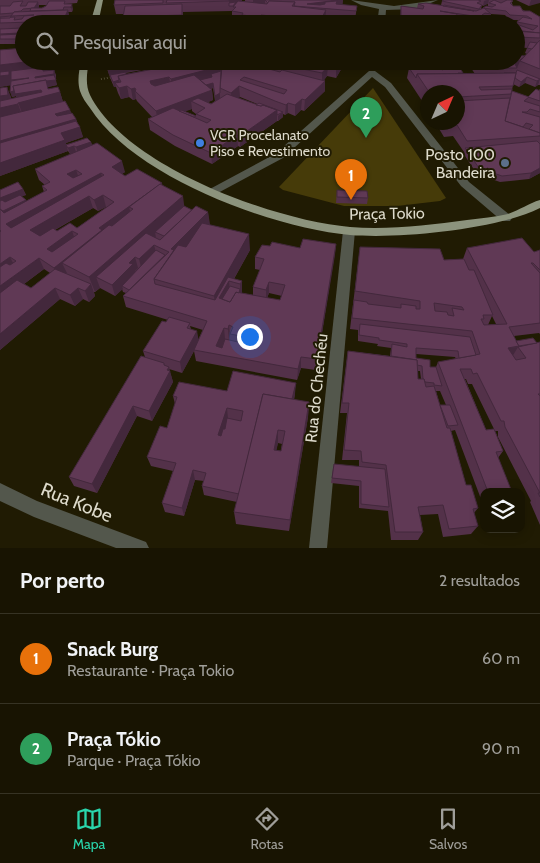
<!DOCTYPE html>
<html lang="pt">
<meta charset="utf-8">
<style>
:root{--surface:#181402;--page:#252111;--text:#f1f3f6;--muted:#9f9e99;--line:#363324;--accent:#2ad5ac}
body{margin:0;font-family:Cabin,sans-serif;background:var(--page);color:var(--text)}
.controls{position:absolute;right:15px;bottom:15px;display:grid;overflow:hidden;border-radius:10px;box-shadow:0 2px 12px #0003}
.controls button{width:45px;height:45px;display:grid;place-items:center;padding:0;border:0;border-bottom:1px solid var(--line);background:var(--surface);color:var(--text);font:25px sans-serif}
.compass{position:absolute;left:420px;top:85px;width:45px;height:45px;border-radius:50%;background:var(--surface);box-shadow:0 2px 12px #0003;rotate:44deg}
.you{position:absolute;left:249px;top:336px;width:18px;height:18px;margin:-12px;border:4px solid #fff;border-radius:50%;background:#1a73e8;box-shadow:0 0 0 8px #1a73e833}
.badge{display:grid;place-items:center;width:32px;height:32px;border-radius:50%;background:var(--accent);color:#fff;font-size:16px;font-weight:700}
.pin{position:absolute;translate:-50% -41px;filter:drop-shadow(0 1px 2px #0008)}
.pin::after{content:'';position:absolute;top:26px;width:18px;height:15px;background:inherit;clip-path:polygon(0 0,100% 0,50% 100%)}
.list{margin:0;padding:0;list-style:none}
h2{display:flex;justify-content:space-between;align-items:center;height:65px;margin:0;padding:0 20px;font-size:21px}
h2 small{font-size:16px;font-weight:400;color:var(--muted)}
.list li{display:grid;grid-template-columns:32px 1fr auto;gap:15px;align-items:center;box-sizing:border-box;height:90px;padding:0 20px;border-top:1px solid var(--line)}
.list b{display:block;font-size:19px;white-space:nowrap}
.list p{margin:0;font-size:16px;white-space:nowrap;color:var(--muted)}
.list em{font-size:16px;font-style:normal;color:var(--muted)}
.icon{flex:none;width:28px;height:28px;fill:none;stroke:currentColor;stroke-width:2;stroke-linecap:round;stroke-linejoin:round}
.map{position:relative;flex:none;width:540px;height:548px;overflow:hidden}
.search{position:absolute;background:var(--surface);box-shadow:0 2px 12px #0003;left:15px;right:15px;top:15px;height:55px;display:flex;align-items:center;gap:12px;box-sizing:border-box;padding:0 18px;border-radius:28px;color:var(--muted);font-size:19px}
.sheet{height:245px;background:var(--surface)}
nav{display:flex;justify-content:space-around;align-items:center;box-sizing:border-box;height:70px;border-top:1px solid var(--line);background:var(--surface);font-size:14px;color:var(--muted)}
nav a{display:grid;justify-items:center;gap:2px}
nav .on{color:var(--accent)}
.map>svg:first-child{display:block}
.green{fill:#463b09}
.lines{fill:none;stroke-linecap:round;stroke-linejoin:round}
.path{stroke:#7a7662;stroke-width:2;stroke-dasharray:0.5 2.5;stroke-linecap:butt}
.minor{fill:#53574c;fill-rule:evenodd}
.major{fill:#8c937d;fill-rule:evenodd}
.wall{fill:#533149;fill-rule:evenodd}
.shaded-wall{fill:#43283c}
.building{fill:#603955;stroke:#43283c;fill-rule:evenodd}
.shop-dot{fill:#3f7fe0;stroke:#201b03;stroke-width:2}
.service-dot{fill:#5c6f8a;stroke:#201b03;stroke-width:2}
.labels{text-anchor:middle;stroke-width:4;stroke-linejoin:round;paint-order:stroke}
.far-poi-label{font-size:14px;fill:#dddacb;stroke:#201b03;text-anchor:start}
.poi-label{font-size:16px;fill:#dddacb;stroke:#201b03;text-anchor:end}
.street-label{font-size:16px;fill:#dddacb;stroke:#201b03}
.near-street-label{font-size:19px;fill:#dddacb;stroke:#201b03}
</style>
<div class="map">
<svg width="540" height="548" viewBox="0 0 540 548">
<rect width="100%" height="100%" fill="#201b03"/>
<!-- green -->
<path class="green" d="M373 88 446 198 440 201 397 206H344L283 190 279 187Z"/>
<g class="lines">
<!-- path -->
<path class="path" d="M101 79 114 77"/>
<!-- minor -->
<g class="minor">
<path d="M351 0 394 6 438 0 416 9 386 10 385 24H377L379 9 361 5Z"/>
<path d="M369 71H375L391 83 469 182 510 215 512 218 510 221H502L461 186 385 87 372 77 283 158 216 194H208L207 192 208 190 275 154Z"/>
<path d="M349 227 355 231 327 548H309L343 231Z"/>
<path d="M0 483 37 501 146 542 149 548H116L34 517 0 501Z"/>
</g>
<!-- major -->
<g class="major">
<path d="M97 0H103L98 24H90Z"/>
<path d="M81 61H89C87 72 85 85 90 95 125 166 275 221 350 227 389 230 429 225 467 220 481 218 495 217 508 214 520 210 529 203 540 200V208C496 230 399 239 350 235 271 228 133 176 90 108 86 103 82 97 80 91 77 81 79 71 81 61Z"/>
</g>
</g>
<!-- wall -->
<g class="wall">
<path d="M0 0H78L77 3 66 4 73 9 72 12H68L70 19 69 24H24V32L22 36 23 39 20 44H0ZM39 5H47L46 6 42 8H38L39 7Z"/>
<path d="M115 0H242V1H245V0H343L342 5 357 6 355 20 325 18 324 24H124L123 17V14H116L114 5ZM232 11V22L183 19V12Z"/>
<path d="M444 0H511L513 6 540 17V85H538L535 87 525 83 519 87 513 84 512 91 528 97 539 90 540 89V173L529 179 500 182 477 174 463 153 464 152 453 136 444 137 435 122H458V92H428V110L407 78 409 68 442 69 443 68 463 73 462 74H475L469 65 442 64 441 61H516L527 54 525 53 527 48 516 47V24L518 20H509L505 15 491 14V17L498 23 514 24H400L401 6 417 8 418 4 441 5 442 1ZM488 3V6L481 9 482 5 483 6Z"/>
<path d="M516 0H540L529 6Z"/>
<path d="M0 50 24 61H57L55 70 44 71 54 70 56 75V79H55L57 85 48 87V89L60 92 63 102 70 110 71 113 76 119 83 137 66 143V144L91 142 92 145 125 172 122 174 125 176 162 185 184 206 192 210 208 212 209 224 250 250 234 279 242 281V293L253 295V287L260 270 255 269V257L270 246 300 248 336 244 316 370 301 368 297 380 196 361 194 351 182 373 169 369 173 382 152 421 137 416 97 493 74 486 69 477 145 357 143 351 168 320 126 307 123 296 126 293 123 292 122 289 115 296 100 288 95 292H94L95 296 89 302 83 299 75 306 60 299 0 350V190L23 189 26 195 21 196 26 201 44 192 42 186 45 185 39 180 35 169 76 152 70 154 68 151 0 176V88L11 97V99L16 98V96L12 97 10 85 0 87ZM106 207H107L77 228 57 231 55 230 93 208 98 211ZM44 269 50 273 31 288 24 284ZM269 293 282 296 280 300 267 298ZM190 326 203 330 198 340 191 329Z"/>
<path d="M158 61H178L179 64 182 63H180L179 61H346L336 78 327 76 324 80 325 81V91L304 111 301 110 295 116 288 113 285 115 283 114V117L278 121H277L240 147 238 146 212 164 175 146 150 130 148 119 152 117 137 101 136 99 133 100 129 97 121 99 118 93 116 87H114L111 80 105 63 157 67 126 73V74L169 66 159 67ZM213 88 215 101 212 104 208 102 213 100 212 90 211 89ZM240 97 257 104 256 105 238 98ZM192 109V111L196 114V116L184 111Z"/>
<path d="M402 61H418L417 64H403Z"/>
<path d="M337 190 368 198 367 204 336 203Z"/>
<path d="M360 247 444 260 463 259 467 248 534 252 540 250V334L539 333 514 336 516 341 537 343 540 342V525L530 502 531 501 498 437V431H495L503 451 498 458 512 492H484V507L455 430 451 431 466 485 478 508 474 513 478 526 471 534 443 537 438 514 420 515 423 532 418 540H391L388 511 359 508V486L331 483 333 469 359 467V460H342L347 413H340L348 351 390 356 391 348 377 346 378 344 358 341V330L350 329ZM492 316 496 324 488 325ZM416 354 455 357 456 359 438 362 436 367H430L416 358ZM418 371H420L421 379H418ZM465 379H466L468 384H472L494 429 486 430ZM436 391H440L446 405 440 406Z"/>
<path d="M227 391 295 394 294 400 309 402 308 417 289 531 236 524 234 512 237 502 204 495 202 486 204 481 195 480 184 516 165 512 162 503 173 471 151 466 147 457 167 428 175 404 173 396ZM278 443 282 444 281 451 276 450Z"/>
</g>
<!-- shaded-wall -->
<g class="shaded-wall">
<path d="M229 0H242V4L229 6Z"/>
<path d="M253 0H265V9L253 10Z"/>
<path d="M306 0H343L342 9 307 7Z"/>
<path d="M487 0H489L488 4 483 6 484 1Z"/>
<path d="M531 0H540V3L529 6Z"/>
<path d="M38 2 39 7 36 13 34 8Z"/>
<path d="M72 4 73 9 72 12 71 7Z"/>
<path d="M68 10 70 19 69 24H64L63 21Z"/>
<path d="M326 10 325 23 324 24H319L320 21Z"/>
<path d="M261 15V24H260L259 17Z"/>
<path d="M22 28 23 33 22 36 23 39 20 44 18 39 0 34Z"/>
<path d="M524 60 520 61 517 68 514 62Z"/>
<path d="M34 61H57L55 70 44 71V75L54 70 56 79 46 81 56 80 57 85 48 87 50 94 60 92 63 102 22 113 16 96 12 97 10 92 43 71 11 74 13 80H11L13 85 0 87V65Z"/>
<path d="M195 61H210L211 69 222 66V76L173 89 171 79 196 71Z"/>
<path d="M341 61H346L336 78V67Z"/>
<path d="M157 62V67L109 75 108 70Z"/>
<path d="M328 66 327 76 322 83V73Z"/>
<path d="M169 77 171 87 152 91 150 81Z"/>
<path d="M527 77 525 83 519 87 521 82Z"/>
<path d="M540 79 538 85 535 87 537 81Z"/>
<path d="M119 80 121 86 115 83 116 87H114L113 82Z"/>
<path d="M325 81V91L304 111 305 100Z"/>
<path d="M213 83V88L204 92 203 86Z"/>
<path d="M127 86 129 97 121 99 119 88Z"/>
<path d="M239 86 240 97 232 103 231 93Z"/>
<path d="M7 87 11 97 12 105 0 108V96Z"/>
<path d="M135 88 136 99 133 100 131 89Z"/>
<path d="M212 90 213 100 202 105 191 101 192 109 158 122 156 111Z"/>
<path d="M220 93V99L215 101V96Z"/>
<path d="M302 99 301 110 295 116V105Z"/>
<path d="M288 103V113L285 115 286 105Z"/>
<path d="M18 104 22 115 0 120V108Z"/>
<path d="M70 110 73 120 76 119 78 127H80L83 137 66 143 68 151 0 176V141L55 114Z"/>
<path d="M277 110V121L240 147V136Z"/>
<path d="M283 112V117L278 121V116Z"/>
<path d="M237 135 238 146 212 164 211 153Z"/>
<path d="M91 142 93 148 78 153 76 147Z"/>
<path d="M74 146 76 152 70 154 68 148Z"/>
<path d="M122 161 125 172 115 178 112 167Z"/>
<path d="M540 168V173L529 179 531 173Z"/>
<path d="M76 170 80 181 71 185 67 174Z"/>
<path d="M101 173 104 184 11 235 6 224Z"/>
<path d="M162 183 164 195 133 209 129 207 132 218 62 263 67 273 59 279 54 268 99 228Z"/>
<path d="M23 189 26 195 0 205V198Z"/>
<path d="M103 195 106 207 98 211 94 200Z"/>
<path d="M89 196 93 208 35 241 30 230Z"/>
<path d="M183 196 185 212 155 232 156 238 106 282 96 277 100 288 95 292 89 277Z"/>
<path d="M26 200 28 206 0 216V213Z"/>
<path d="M208 212 210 224 166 268 171 249Z"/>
<path d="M72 231 76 242 52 260 47 249Z"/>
<path d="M249 234 250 250 232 282 229 281 230 292 216 311 214 296Z"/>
<path d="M336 244 335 255 316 370 317 359Z"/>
<path d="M154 245 157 256 142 271 139 259Z"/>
<path d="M10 257 16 269 0 279V264Z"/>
<path d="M135 257 138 268 135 271 136 276 122 286 123 289 115 296 112 285 129 263Z"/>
<path d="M39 258 44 269 0 302V286Z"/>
<path d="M242 281V293L231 313V307L240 289V284Z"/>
<path d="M269 282V293L266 301V290Z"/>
<path d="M91 284 95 296 89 302 85 291Z"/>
<path d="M55 288 60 299 0 350V334Z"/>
<path d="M78 288 83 299 75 306 70 295Z"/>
<path d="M229 325 230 336 229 340 228 329Z"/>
<path d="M224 328 225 339 219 355 216 346Z"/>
<path d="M197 331 199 342 182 373 180 362Z"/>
<path d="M518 347 512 357 508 348Z"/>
<path d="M301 357V368L297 380 298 369Z"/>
<path d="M169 367 173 382 152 421 149 411Z"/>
<path d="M296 383 295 394 291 414V403Z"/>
<path d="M309 402 308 417 289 531 290 520Z"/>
<path d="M133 406 137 416 97 493 92 484Z"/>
<path d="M227 408 228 419 219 444 218 435Z"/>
<path d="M278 430V443L274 463V450Z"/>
<path d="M193 470 195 480 184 516 182 508Z"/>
</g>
<!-- building -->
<g class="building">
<path d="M115 0H163V3L114 5Z"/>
<path d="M167 0H229V1L166 3Z"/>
<path d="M265 0H338L307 4 320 5 325 4V2L337 1 336 4 357 6 356 11 294 6 295 2 269 1 268 3Z"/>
<path d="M444 0H478L481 1 477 3 482 5 479 9 442 1Z"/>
<path d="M494 0 501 3 507 0H511L513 1 510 3 513 6H520L523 11H530L540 17V33L522 31 516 29V24L533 30 538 26 517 22 523 17 532 19 527 16 510 15 506 11 483 8 486 6 492 7 496 5 489 3Z"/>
<path d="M23 1 20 6H26L28 2H38L34 8 23 9 21 11 14 12 13 13 0 14V6H10L13 2Z"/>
<path d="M49 1H65L64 4H72L71 7H64L63 10 30 11 31 8H42L46 6Z"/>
<path d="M238 1 267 4 269 1 295 2 292 6 326 10 320 21 261 15 259 17 242 15 243 13 232 11 236 7H233Z"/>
<path d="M236 2 233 6H229V3Z"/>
<path d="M426 3 476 11 484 8 491 14 485 13 482 15 490 17 498 24H476L475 23 468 22 467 24H464L401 19V6L423 9 424 6 418 4ZM440 11 473 16 470 20 449 18H456L457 14Z"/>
<path d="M182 4V15L123 17 125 6Z"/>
<path d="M444 5 474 11 443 6Z"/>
<path d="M68 10 63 21 0 23V18L15 17 14 20 22 19 24 16 34 15 11 16 14 12Z"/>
<path d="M11 16 10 18H0V17Z"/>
<path d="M197 17H227L226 22 201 24H142L143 22 159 21V18L197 20Z"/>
<path d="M504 20 514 24 498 23Z"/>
<path d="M227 22 246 24H227Z"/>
<path d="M22 28 19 33 0 34V29Z"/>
<path d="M516 31 540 33V38L516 37Z"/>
<path d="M21 34 18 39H0V35Z"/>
<path d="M540 40V69L520 61Z"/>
<path d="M530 42 537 43 532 49 527 48Z"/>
<path d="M24 48V61H34L0 65V50Z"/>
<path d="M516 55 525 56 520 60 514 62 517 68H481L477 61H516Z"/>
<path d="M44 61H54V64L44 65Z"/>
<path d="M105 61H156L157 62 108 70Z"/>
<path d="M183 61H195L199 67 211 64V61H240L280 72 282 70 325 81 305 100 302 99 295 105 288 103 286 105 275 101 239 86 231 93 220 88 222 66 171 79 169 77 150 81 151 84 155 86 194 75 212 90 156 111 135 91 136 90 135 88 131 89 127 86 119 88 115 83 121 82 118 76 184 63ZM244 77 287 90 284 94 240 80Z"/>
<path d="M241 61H254L266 65 264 67Z"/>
<path d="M254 61H279L280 62 278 64V66Z"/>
<path d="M281 61H341L336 67 328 66 322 73 278 64Z"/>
<path d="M43 67V71L54 70V74L35 77V78L54 75 56 80 46 81V80L13 86 14 91 10 92 11 81 29 78 11 80V71Z"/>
<path d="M409 68H439L443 70V68H460L463 73H458L459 74H417L416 78Z"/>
<path d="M517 70 540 79 537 81 527 77 521 82 515 78 516 73H504H516Z"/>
<path d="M9 71V75L0 76V72Z"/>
<path d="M221 71 220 88V93L215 96 213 83 206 85 200 80 212 77 211 74Z"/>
<path d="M126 72V74L118 76 119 80 113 82 110 75Z"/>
<path d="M516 73 513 86 479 87 481 90 512 89 511 94 458 97V92H429L417 74Z"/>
<path d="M46 80 48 89 58 87 60 92 18 103V104L0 108V101L42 92 41 90 15 94 13 86Z"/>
<path d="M7 87 8 95 0 96V88Z"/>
<path d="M536 89 540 91V101L528 97Z"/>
<path d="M512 91 529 97 524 101 540 106V112L530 109 527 112H522L540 117V133L529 129 533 125 526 123 523 127 505 121Z"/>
<path d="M227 94 261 106 263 105 277 110 240 136 237 135 211 153 173 135 148 119 173 108 207 123 211 120 196 114 205 108 191 101 198 98 211 104Z"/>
<path d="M510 98 505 121 540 133V136L467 141 457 125 447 126 445 122H458V101Z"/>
<path d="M65 101 70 110 55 114 57 116 72 113 76 119 0 141V117Z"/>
<path d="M259 103 283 112 277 115V110L263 105 261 106 256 105Z"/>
<path d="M181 110 196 116 194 117 179 111Z"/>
<path d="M76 121 80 127 61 133 65 140 0 163V143Z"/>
<path d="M87 138 91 142 76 147 74 146 68 148 66 145Z"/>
<path d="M537 141 540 144V168L531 173 502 176 479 168 465 148Z"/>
<path d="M97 143 122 161 112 167 125 176 137 169 162 183 99 228 102 230 54 268 39 258 0 286V267L6 263 10 265 16 261 10 257 0 264V232L1 231 0 230V209L4 213 47 190 42 186 50 182 35 169ZM76 170 82 174 73 178 67 174ZM101 173 104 175 11 228 6 224ZM103 195 114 202 77 228 70 223 57 231 53 228 40 236 30 230 89 196 94 200ZM72 231 78 234 52 252 47 249Z"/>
<path d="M18 182 23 189 0 198V190Z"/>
<path d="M160 184 183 196 89 277 62 263 109 225 112 226 133 209 129 207Z"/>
<path d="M337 190 367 191 368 198 337 197Z"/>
<path d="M20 195 26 200 3 211 0 209V201L2 200 5 202Z"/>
<path d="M184 206 192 210 164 236 155 232Z"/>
<path d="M196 206 208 212 171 249 174 250 154 279 155 284 215 300 228 277 242 281 240 284 229 281 219 298 230 302 236 292 280 300 285 285 269 282 266 290 253 287 264 259 255 257 262 245 270 246 272 242 300 248 303 239 336 244 317 359 301 357 298 369 194 350 207 321 123 296 169 252 154 245 139 259 135 257 129 263 133 264 112 285 96 277 146 233 160 240ZM229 325 233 327 230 334 241 336 238 342 225 339 222 348 216 346 224 328 228 329Z"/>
<path d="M202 223 249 234 214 296 154 279 178 245 186 247Z"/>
<path d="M522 238 534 252 540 250V270L533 263H531L540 273V323L509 327 519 346 508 348 516 360 526 358 518 347 540 342V394H538L540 396V497L538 493H540L505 427 504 421H501L477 373 473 374 471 369H460L486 430 494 429 503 451 496 452 512 492H488L438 362 480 354 472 331 352 318 354 300 367 302 368 304 401 308V304L416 306V309H420V301L355 291 360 247 440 249 444 260 464 259 469 270H474L493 315H483L484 319H481L484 325 507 324 467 248ZM434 303 462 307 464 310 452 308 454 316 448 315 447 312 435 311Z"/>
<path d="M156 250 165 255 129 290 122 286Z"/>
<path d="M55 269 91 284 85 291 78 288 70 295 55 288 0 334V293L17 280 31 288Z"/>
<path d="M230 286 240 289 239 293 236 292 230 302 222 299Z"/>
<path d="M169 317 190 323 187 328 197 331 180 362 143 351 162 321 166 322Z"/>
<path d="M360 324 470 337 476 355 459 358 458 351 416 348V358L430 360V367H436L442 386 434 385V383L425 382 424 379H423L422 366 417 365V360L391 356 392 344 407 347V344L379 340V338L359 335Z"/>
<path d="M533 338 537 343 519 346 516 341Z"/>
<path d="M348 351 417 360 418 379H424L426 387 434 386 447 428H450L466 485H471L478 508 473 509 478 526 449 529 443 505 418 507 423 532H395L386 465 362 462 361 451 344 450 349 403H342Z"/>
<path d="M141 356 164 363V365L169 367 167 370 170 371 149 411 133 406 92 484 69 477Z"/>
<path d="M233 371 296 383 292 399 263 394 239 494 202 486 206 473 193 470 182 508 162 503 176 463 147 457 160 426 167 428 177 397 173 396 179 382 227 391ZM227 408 243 411 241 421 227 418 225 429H223L221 436 218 435Z"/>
<path d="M263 394 309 402 290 520 234 512ZM278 430 285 431 281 451 274 450Z"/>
<path d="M440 405H450L458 425 448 426Z"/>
<path d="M334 464 385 469 389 507 361 504V481L332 478Z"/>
</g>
<!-- markers -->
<circle class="shop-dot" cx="200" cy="143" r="5"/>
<circle class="service-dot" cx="505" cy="163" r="5"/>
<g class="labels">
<!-- far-poi labels -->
<g class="far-poi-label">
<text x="210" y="140">VCR Procelanato<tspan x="210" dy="16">Piso e Revestimento</tspan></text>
</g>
<!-- poi labels -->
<g class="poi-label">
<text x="495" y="160">Posto 100<tspan x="495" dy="18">Bandeira</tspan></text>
</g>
<!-- street labels -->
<g class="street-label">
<text transform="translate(387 213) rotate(-1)" y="6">Praça Tokio</text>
<text transform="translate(316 388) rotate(-84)" y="6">Rua do Chechéu</text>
</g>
<!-- near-street labels -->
<g class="near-street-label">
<text transform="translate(77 502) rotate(22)" y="7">Rua Kobe</text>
</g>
</g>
</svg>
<div class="controls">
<button><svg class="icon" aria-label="layers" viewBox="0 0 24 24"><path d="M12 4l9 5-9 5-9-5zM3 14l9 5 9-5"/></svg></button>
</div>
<svg class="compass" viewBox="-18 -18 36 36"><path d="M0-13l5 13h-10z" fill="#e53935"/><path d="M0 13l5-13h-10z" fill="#9f9e99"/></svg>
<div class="you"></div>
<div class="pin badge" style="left:351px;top:200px;background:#e8710a">1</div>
<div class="pin badge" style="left:366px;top:138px;background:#2e9e5b">2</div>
<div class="search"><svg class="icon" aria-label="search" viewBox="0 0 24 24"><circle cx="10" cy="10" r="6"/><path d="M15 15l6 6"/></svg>Pesquisar aqui</div>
</div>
<section class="sheet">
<h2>Por perto<small>2 resultados</small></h2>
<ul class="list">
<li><span class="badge" style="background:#e8710a">1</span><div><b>Snack Burg</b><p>Restaurante · Praça Tokio</p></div><em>60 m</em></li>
<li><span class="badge" style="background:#2e9e5b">2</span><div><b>Praça Tókio</b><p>Parque · Praça Tókio</p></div><em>90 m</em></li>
</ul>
</section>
<nav>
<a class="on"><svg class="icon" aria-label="map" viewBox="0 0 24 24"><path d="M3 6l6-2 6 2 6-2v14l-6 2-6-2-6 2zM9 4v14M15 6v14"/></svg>Mapa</a>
<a><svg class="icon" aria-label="directions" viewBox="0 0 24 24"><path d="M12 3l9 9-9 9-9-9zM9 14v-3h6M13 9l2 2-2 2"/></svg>Rotas</a>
<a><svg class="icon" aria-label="saved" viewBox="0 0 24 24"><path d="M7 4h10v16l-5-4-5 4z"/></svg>Salvos</a>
</nav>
